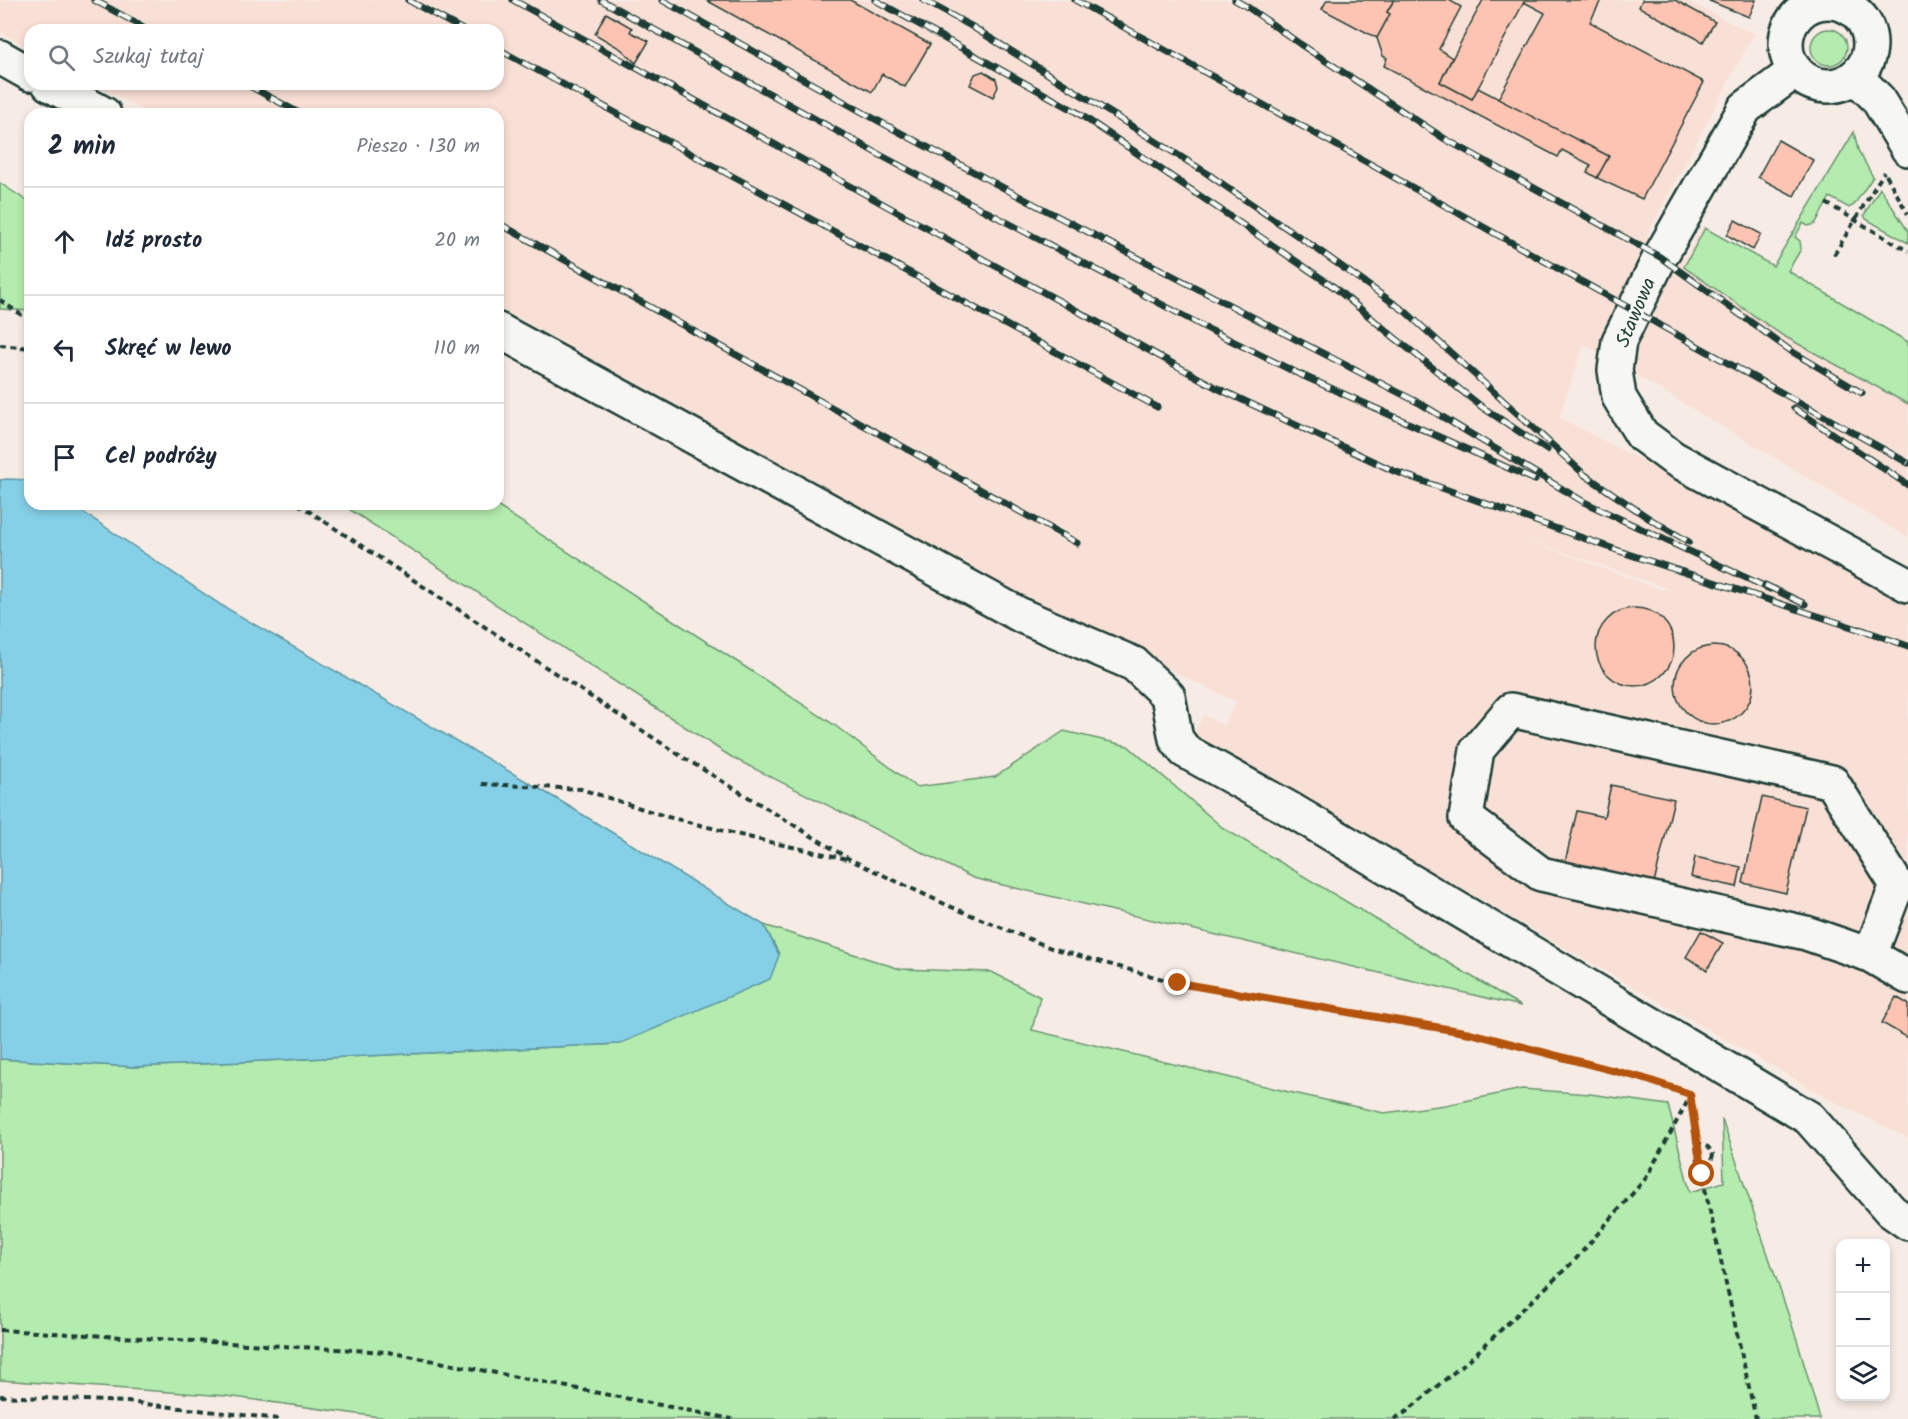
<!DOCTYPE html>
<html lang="pl">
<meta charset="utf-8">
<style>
:root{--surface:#fff;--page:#f2f2f3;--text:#1f2937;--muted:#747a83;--line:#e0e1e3}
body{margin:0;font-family:Kalam,sans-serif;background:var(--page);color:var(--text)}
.controls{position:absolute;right:18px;bottom:18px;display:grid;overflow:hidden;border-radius:12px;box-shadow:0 3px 9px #0003}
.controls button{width:54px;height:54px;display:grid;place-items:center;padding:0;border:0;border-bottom:2px solid var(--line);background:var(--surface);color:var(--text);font:30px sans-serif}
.stop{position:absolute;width:18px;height:18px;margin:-14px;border:4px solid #b45309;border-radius:50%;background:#fff}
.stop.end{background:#b45309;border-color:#fff;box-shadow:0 2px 6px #0008}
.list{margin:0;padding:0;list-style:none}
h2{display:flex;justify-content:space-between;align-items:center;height:78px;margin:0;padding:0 24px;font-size:26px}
h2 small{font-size:20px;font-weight:400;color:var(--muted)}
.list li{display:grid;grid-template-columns:39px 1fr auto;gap:18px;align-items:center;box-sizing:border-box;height:108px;padding:0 24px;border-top:2px solid var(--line)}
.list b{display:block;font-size:22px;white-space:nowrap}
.list em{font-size:20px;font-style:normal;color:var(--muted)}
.icon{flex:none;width:33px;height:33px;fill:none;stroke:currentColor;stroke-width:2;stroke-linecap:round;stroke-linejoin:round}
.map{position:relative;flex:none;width:1908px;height:1419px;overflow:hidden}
.search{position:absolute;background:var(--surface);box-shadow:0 3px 9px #0003;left:24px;top:24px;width:480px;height:66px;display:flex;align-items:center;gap:15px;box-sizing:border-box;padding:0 21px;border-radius:18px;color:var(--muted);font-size:22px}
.panel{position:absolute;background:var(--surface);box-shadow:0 3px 9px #0003;left:24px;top:108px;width:480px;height:402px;border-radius:18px}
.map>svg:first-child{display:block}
.built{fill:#f9e0d6;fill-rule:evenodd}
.green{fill:#b4ebae;stroke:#6a9471;stroke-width:1.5}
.water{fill:#86d0e7;stroke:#5d959f;stroke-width:1.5}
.building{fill:#fdc4b3;stroke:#1f3d34;stroke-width:1.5}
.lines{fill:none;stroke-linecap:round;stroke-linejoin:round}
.minor-casing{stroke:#1f3d34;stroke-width:38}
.path{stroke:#1f3d34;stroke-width:4;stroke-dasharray:6 4.5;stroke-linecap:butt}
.minor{stroke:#f6f6f2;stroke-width:33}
.rail-casing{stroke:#1f3d34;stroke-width:7}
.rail{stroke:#f6f6f2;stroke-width:4.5;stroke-dasharray:14;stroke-linecap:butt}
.route{stroke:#b45309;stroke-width:8}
.labels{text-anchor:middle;stroke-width:6;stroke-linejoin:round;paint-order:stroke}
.street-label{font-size:20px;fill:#1f3d34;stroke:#f6f6f2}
</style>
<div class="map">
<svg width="1908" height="1419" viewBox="0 0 1908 1419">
<rect width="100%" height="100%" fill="#f7ece5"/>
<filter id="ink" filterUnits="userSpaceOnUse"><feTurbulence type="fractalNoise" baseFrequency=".0167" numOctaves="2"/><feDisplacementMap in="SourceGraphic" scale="12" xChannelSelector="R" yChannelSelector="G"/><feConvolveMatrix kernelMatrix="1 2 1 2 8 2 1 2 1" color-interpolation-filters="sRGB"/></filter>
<g filter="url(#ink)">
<!-- built -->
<path class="built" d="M0 0H1686L1754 34 1647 235 1685 258 1702 226 1782 274 1908 347V538L1584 344 1559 417 1908 602V1138L1833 1101 1193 736 1204 715 1223 726 1236 702 1037 605 498 307V114H149L95 84H498V30H30V48L0 32ZM1503 531 1672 590 1660 589Z"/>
<!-- green -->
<g class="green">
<circle cx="1829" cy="47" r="18"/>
<path d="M1854 132 1858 150 1873 177 1854 205 1849 208 1830 197 1815 224 1808 226 1803 223 1795 237 1800 241 1801 249 1788 271 1908 342V404L1782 335 1684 267 1705 228 1773 266Z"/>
<path d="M0 183 30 203V311L0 309Z"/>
<path d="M1880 188 1908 231V243L1866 219 1864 215Z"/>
<path d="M341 504H494L833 724 916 787 995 777 1064 731 1128 746 1223 828 1521 1006 973 878 733 758Z"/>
<path d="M764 925 900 969 992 972 1040 997 1032 1030 1289 1092 1384 1113 1446 1105 1522 1089 1590 1094 1668 1105 1690 1192 1724 1182 1722 1119 1797 1340 1820 1419H394L226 1396 0 1380V1059L135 1067 619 1044 779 954Z"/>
</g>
<!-- water -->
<path class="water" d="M7 479 30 480V504H71L221 605 557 799 764 925 779 955 770 979 619 1044 135 1067 0 1059V480Z"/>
<!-- building -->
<g class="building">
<path d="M706 0H850L930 44 905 87 882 74 872 92Z"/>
<path d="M1327 0H1394L1387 12 1390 14 1377 38 1322 9Z"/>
<path d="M1394 0H1449L1461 7 1439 49 1452 58 1440 82 1472 99 1478 88 1609 156 1597 178 1587 172 1591 165 1562 150 1558 157 1384 66 1387 58 1383 56 1377 38 1390 14 1387 12Z"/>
<path d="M1483 0H1601L1590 22 1704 82 1642 199 1597 178 1609 156 1498 99 1545 13 1524 2 1472 99 1440 82Z"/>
<path d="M1642 0H1675L1715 22 1703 42 1639 7Z"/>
<path d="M1707 0H1756L1749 17Z"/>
<path d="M606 13 632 28 630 32 649 41 636 63 621 49 595 34Z"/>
<path d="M983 71 996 79 998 87 993 97 970 85 975 74Z"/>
<path d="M1778 140 1813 160 1794 196 1758 177Z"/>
<path d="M1735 220 1761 234 1753 250 1727 235Z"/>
<circle cx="1635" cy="647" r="39"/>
<circle cx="1714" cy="685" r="39"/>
<path d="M1611 785 1674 799 1652 892 1563 871 1577 811 1604 817Z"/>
<path d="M1762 797 1806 807 1786 893 1743 883Z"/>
<path d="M1695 857 1741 867 1737 887 1691 877Z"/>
<path d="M1701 931 1723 943 1707 970 1686 957Z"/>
<path d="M1896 997 1908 1004V1038L1882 1023Z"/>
</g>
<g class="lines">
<!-- minor casing -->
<g class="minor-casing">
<g id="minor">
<circle cx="1828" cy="44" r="42"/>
<path d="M0 57 30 74"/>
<path d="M1795 71 1745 108 1660 257 1619 341 1615 370 1619 397 1642 435 1673 458 1908 585"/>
<path d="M1855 76 1877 98 1908 149"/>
<path d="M49 84 104 114"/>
<path d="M498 330 1022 616 1134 664 1168 696 1176 739 1185 751 1288 808 1809 1118 1891 1211 1908 1223"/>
<path d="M1870 955 1897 885 1832 782 1511 710 1477 750 1466 818 1541 874 1806 933 1870 955 1908 977"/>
</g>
</g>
<!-- path -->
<g class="path">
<path d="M1886 175 1908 214"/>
<path d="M1826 203 1908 251"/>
<path d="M1834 255 1884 172"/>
<path d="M0 300 30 321"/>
<path d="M0 345 30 348"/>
<path d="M298 504 681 756 851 860 949 906 1051 948 1177 983 1470 1033 1642 1078 1691 1094"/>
<path d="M482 784 581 789 668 817 756 839 847 859"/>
<path d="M1691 1095 1698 1157 1756 1419"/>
<path d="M1696 1142 1708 1147 1713 1154 1711 1163 1702 1174"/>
<path d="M0 1330 388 1352 732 1419"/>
<path d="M0 1396 127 1402 279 1419"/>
<path d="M1394 1419 1406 1412 1470 1359 1575 1260 1646 1178 1692 1093"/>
</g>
<!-- minor -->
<use href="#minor" class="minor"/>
<!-- rail casing -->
<g class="rail-casing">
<g id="rail">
<path d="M94 0 149 30"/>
<path d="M408 0 463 30"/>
<path d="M513 0 1217 388 1394 471 1628 554 1867 632"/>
<path d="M601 0 880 155 1212 331 1297 373 1535 480"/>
<path d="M662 0 873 118 1028 201 1421 404 1584 502 1770 589"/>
<path d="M875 0 1075 111 1334 287 1395 338 1482 407 1547 450"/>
<path d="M923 0 971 26 1205 172 1314 247 1406 312 1585 475 1650 519 1689 542"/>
<path d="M1075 0 1908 463"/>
<path d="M1235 0 1249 8 1300 44 1445 139 1660 257 1791 351 1862 393"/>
<path d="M498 49 1157 407"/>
<path d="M246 84 301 114"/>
<path d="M498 223 1077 543"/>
<path d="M1794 408 1908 485"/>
<path d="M1765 585 1805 604"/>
<path d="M1860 629 1908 646"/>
</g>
</g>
<!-- rail -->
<use href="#rail" class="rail"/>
</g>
</g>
<g class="lines" filter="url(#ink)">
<!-- route -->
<path class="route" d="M1178 983 1470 1033 1642 1078 1690 1094 1702 1174"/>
</g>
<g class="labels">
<!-- street labels -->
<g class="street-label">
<text transform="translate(1635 312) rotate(-67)" y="7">Stawowa</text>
</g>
</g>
</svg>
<div class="controls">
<button>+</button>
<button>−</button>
<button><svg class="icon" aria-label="layers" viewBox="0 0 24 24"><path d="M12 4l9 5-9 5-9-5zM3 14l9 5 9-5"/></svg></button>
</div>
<div class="stop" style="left:1702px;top:1174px"></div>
<div class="stop end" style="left:1178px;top:983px"></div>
<div class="search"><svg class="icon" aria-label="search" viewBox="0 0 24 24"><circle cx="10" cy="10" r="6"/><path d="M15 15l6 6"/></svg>Szukaj tutaj</div>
<section class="panel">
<h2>2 min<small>Pieszo · 130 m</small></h2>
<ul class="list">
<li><svg class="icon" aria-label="ahead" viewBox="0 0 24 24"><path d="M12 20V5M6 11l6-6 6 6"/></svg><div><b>Idź prosto</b></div><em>20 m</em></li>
<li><svg class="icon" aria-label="left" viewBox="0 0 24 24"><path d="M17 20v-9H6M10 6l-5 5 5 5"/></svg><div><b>Skręć w lewo</b></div><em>110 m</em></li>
<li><svg class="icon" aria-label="arrive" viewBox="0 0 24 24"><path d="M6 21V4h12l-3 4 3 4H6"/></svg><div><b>Cel podróży</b></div></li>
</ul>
</section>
</div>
